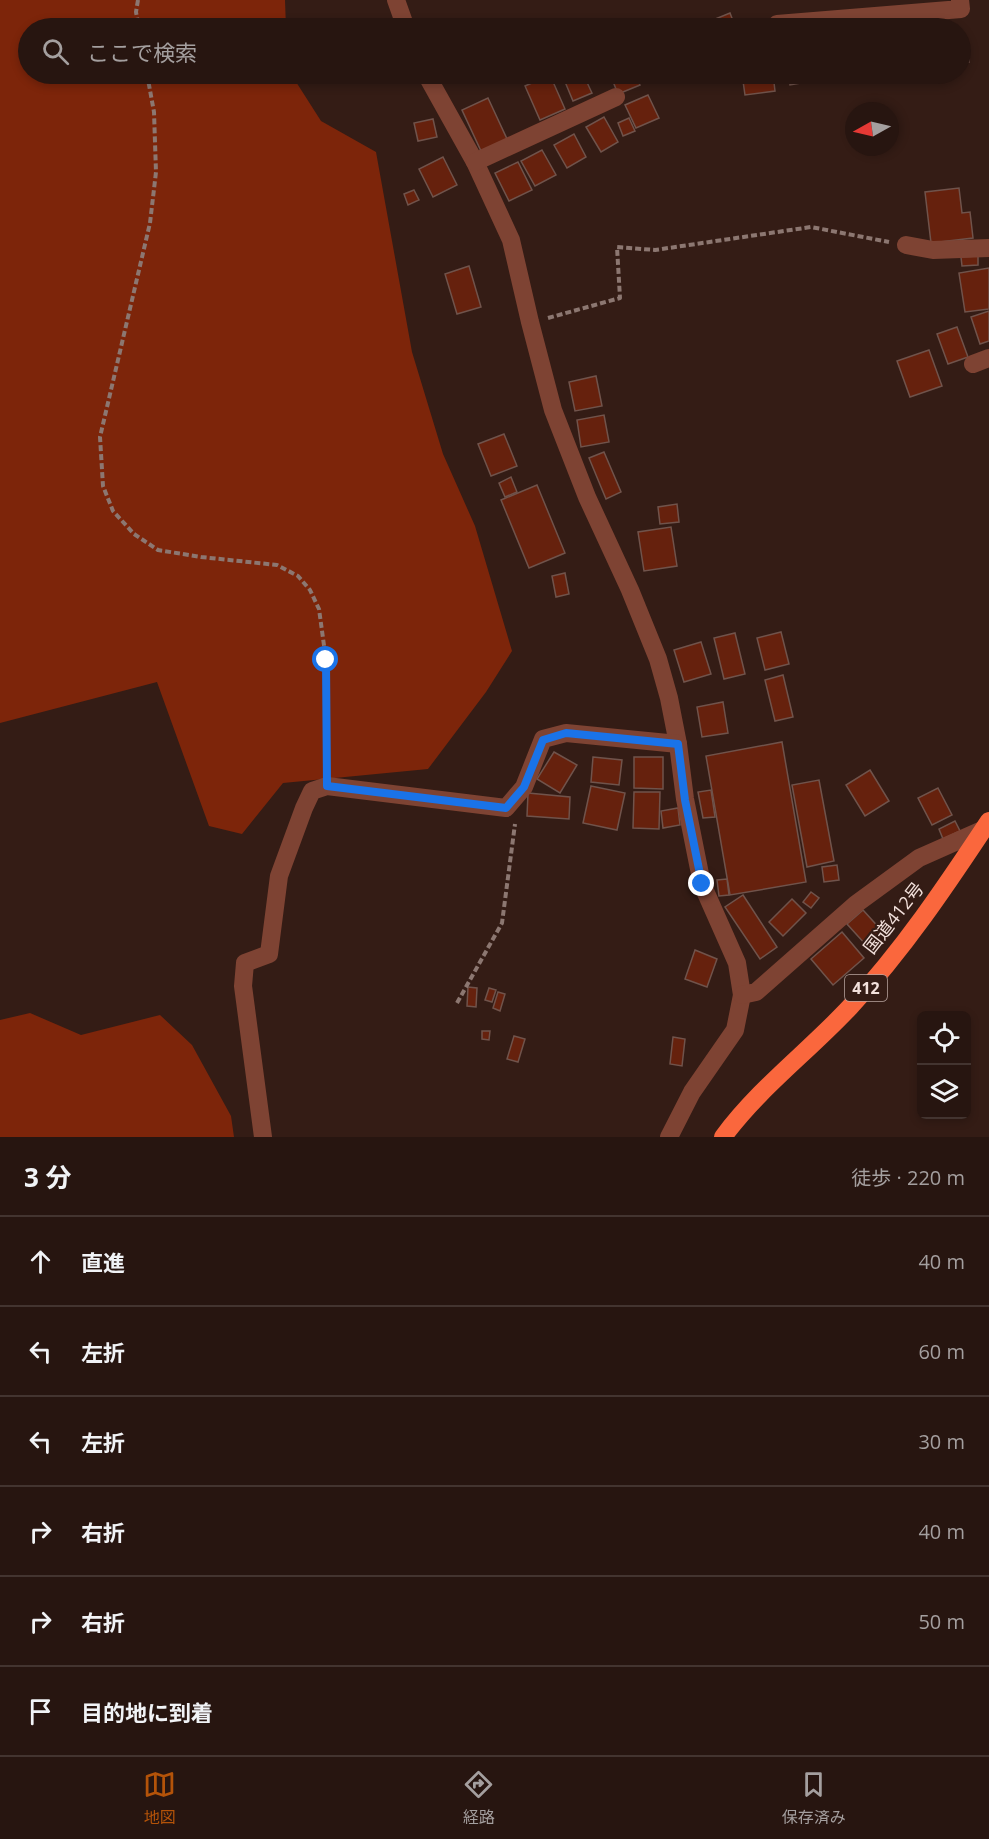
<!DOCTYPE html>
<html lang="ja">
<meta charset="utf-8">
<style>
:root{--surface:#271510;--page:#2f1e19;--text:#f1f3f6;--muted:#a49f9f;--line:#433430;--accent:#b45309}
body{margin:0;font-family:"Open Sans","Noto Sans JP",sans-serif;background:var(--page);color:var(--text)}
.controls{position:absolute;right:18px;bottom:18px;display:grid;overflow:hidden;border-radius:9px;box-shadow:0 3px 9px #0003}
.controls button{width:54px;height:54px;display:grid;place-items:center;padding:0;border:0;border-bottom:2px solid var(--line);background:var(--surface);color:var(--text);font:30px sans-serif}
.compass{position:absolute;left:845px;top:102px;width:54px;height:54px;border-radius:50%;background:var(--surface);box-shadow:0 3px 9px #0003;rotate:262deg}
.stop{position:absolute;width:18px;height:18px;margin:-14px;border:4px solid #1a73e8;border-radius:50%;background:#fff}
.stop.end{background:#1a73e8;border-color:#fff;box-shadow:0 2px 6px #0008}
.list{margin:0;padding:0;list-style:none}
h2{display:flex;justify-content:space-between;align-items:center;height:78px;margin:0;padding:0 24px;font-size:26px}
h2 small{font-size:20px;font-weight:400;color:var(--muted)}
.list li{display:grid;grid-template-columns:39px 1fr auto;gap:18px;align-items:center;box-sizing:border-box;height:90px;padding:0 24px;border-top:2px solid var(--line)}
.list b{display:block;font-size:22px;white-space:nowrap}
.list em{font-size:20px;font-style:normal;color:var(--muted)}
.icon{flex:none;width:33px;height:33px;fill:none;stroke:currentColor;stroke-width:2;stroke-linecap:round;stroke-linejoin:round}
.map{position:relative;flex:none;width:989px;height:1137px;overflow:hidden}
.search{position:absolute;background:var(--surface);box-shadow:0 3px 9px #0003;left:18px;right:18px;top:18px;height:66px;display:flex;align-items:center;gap:15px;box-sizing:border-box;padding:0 21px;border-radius:33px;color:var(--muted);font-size:22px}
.sheet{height:618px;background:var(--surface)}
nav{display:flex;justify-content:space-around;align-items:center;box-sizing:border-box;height:84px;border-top:2px solid var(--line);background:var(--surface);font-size:16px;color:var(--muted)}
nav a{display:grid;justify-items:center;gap:3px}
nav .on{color:var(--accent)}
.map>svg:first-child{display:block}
.green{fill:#7d250a}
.building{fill:#66210d;stroke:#70534b;stroke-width:1.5}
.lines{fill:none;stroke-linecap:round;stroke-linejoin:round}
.path{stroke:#8c7771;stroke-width:4;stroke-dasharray:6 3;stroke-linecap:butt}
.minor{stroke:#7e4333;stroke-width:18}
.highway{stroke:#fa673d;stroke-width:18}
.route{stroke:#1a73e8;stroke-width:8}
.labels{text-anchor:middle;stroke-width:4.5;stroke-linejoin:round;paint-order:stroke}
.shield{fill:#341c15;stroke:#b9a5a0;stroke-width:1.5}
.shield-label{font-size:16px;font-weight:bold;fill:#f2e0db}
.street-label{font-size:18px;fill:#f2e0db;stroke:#341c15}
</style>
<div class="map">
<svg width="989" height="1137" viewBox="0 0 989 1137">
<rect width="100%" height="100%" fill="#341c15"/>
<!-- green -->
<g class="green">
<path d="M0 0H285L286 28H28V74H291L321 121 376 152 412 352 443 454 475 526 512 651 486 692 428 769 283 783 242 834 209 826 157 682 0 723Z"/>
<path d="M30 1013 81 1035 160 1015 192 1045 231 1116 234 1137H0V1020Z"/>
</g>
<!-- building -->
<g class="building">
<path d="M730 13 735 26 728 28H717L713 20Z"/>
<path d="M967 50 969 62 960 63V51Z"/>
<path d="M571 74H583L592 93 573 101 563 77Z"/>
<path d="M610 74H635L640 85 618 94Z"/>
<path d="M742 74H773L775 91 745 95Z"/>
<path d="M788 74H812L813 81 790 85Z"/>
<path d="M817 74H838L839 79 819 82Z"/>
<path d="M550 75 565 109 540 120 525 86Z"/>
<path d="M648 95 659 118 636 128 625 105Z"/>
<path d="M488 98 507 139 481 151 462 110Z"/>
<path d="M604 117 618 142 601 152 586 127Z"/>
<path d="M629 118 635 131 623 136 618 123Z"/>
<path d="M433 119 437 137 418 141 414 123Z"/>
<path d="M574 134 586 157 567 168 554 145Z"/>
<path d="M542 150 556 175 535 186 521 161Z"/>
<path d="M443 157 457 185 433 197 419 169Z"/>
<path d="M518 162 532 190 509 201 495 173Z"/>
<path d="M959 188 962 213 970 212 973 238 931 243 925 192Z"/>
<path d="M414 190 419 200 408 205 404 194Z"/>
<path d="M978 256V265L962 266 961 257Z"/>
<path d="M469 266 481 307 457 314 445 274Z"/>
<path d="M989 268V309L965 312 959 273Z"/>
<path d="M989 311V341L980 344 971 317Z"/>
<path d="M957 327 968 357 948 364 937 334Z"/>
<path d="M929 350 942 386 910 397 897 361Z"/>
<path d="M596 376 602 406 575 411 569 382Z"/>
<path d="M604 415 609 442 581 447 577 420Z"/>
<path d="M504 434 517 466 491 476 478 444Z"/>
<path d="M604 452 621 492 606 499 589 458Z"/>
<path d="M511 477 517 492 505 497 499 483Z"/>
<path d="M537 485 565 553 529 568 501 500Z"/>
<path d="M677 504 679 522 660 524 658 507Z"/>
<path d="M671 527 677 566 644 571 638 532Z"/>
<path d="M565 573 569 594 556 597 552 576Z"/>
<path d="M781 632 789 664 765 670 757 638Z"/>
<path d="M735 633 745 674 724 679 714 638Z"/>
<path d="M701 642 711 674 684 682 674 650Z"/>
<path d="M783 675 793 717 775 721 765 680Z"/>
<path d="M723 702 728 733 702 737 697 707Z"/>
<path d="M782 742 806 882 730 895 706 756Z"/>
<path d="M554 752 577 765 560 793 537 779Z"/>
<path d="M593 757 622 760 619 785 591 782Z"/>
<path d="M634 757H663V789L634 788Z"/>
<path d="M870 770 889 801 865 816 846 785Z"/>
<path d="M819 780 834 861 807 867 792 785Z"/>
<path d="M591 786 625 793 617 830 583 823Z"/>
<path d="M938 788 952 815 932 825 918 798Z"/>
<path d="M711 790 715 817 703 818 698 792Z"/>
<path d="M634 792H660L659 829 633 828Z"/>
<path d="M528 793 570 797 569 819 527 816Z"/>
<path d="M678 808 680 825 663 828 661 811Z"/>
<path d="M955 821 960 831 943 839 939 829Z"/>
<path d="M837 865 839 880 824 882 822 867Z"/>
<path d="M727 879 729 895 719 896 717 880Z"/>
<path d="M811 892 819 898 811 908 803 902Z"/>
<path d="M743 895 777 947 760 959 725 907Z"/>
<path d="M792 899 806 913 783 936 769 922Z"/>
<path d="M863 910 882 931 866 945 847 924Z"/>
<path d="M842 932 864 958 833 985 811 959Z"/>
<path d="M695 950 717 959 707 987 685 979Z"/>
<path d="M468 987 477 988 476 1007 467 1006Z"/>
<path d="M489 988 496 990 492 1002 485 1000Z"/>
<path d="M498 992 505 994 500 1011 493 1008Z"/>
<path d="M482 1031H490L489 1040 482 1039Z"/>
<path d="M514 1036 525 1039 518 1062 507 1059Z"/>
<path d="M673 1037 685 1039 682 1066 670 1064Z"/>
</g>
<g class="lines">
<!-- path -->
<g class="path">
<path d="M138 0 136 12 139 28"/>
<path d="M147 74 154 112 156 172 150 223 100 437 103 486 113 511 134 534 158 550 201 557 277 565 298 576 310 590 319 609 326 660 327 770"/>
<path d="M548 318 620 298 617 247 655 250 811 227 889 242"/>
<path d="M457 1003 502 923 515 824"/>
</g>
<!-- minor -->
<g class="minor">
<path d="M396 0 406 28"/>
<path d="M777 24 961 9 960 0"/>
<path d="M426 74 475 162 511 240 530 322 553 410 587 497 630 590 658 659 669 698 678 744 685 799 702 884 737 963 742 995 735 1030 692 1092 669 1137"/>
<path d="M475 162 616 97"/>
<path d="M906 245 933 250 989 248"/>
<path d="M973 364 989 358"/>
<path d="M742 995 756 992 856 904 919 858 989 827"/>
<path d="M263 1137 243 986 245 963 269 954 279 876 304 808 312 791 327 786 506 808 524 787 543 739 566 733 678 744"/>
</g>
<!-- highway -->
<path class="highway" d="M723 1137C759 1088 809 1051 850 1007 903 950 946 886 989 821"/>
</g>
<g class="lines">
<!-- route -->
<path class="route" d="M326 660 327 786 506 808 524 787 543 740 566 733 678 744 685 800 702 884"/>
</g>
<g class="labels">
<!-- shield labels -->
<rect class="shield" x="845" y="975" width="42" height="26" rx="4.5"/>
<g class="shield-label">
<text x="866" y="994">412</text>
</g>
<!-- street labels -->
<g class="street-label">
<text transform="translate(894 918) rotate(-52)" y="6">国道412号</text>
</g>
</g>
</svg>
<div class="controls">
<button><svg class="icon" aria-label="locate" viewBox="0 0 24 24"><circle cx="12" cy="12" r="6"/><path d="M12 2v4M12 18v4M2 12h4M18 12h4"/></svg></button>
<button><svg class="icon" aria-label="layers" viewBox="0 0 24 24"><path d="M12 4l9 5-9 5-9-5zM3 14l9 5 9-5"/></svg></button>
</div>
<svg class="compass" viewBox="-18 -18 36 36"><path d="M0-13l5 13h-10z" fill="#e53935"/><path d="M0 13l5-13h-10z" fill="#a49f9f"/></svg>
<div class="stop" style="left:326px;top:660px"></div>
<div class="stop end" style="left:702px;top:884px"></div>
<div class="search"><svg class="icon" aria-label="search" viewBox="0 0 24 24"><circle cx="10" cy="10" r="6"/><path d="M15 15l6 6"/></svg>ここで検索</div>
</div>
<section class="sheet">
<h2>3 分<small>徒歩 · 220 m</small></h2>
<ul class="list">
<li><svg class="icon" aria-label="ahead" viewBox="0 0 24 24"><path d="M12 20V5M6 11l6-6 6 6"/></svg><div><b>直進</b></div><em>40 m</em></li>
<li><svg class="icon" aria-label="left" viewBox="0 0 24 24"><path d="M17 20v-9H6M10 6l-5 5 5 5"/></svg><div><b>左折</b></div><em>60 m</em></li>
<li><svg class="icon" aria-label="left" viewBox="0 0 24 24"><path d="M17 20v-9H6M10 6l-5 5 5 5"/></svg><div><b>左折</b></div><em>30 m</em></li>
<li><svg class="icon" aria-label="right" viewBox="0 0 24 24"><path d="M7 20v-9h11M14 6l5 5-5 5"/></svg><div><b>右折</b></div><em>40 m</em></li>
<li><svg class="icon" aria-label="right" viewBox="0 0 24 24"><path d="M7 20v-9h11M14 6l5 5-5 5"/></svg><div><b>右折</b></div><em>50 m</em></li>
<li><svg class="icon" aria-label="arrive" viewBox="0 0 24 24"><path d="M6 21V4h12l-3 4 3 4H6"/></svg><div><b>目的地に到着</b></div></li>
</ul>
</section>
<nav>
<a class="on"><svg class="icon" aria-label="map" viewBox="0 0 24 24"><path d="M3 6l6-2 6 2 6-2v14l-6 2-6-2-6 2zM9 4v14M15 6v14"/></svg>地図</a>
<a><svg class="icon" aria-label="directions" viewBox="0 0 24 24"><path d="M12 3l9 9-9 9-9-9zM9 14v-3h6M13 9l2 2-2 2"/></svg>経路</a>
<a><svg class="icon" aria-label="saved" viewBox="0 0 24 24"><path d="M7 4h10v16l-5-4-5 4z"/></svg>保存済み</a>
</nav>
